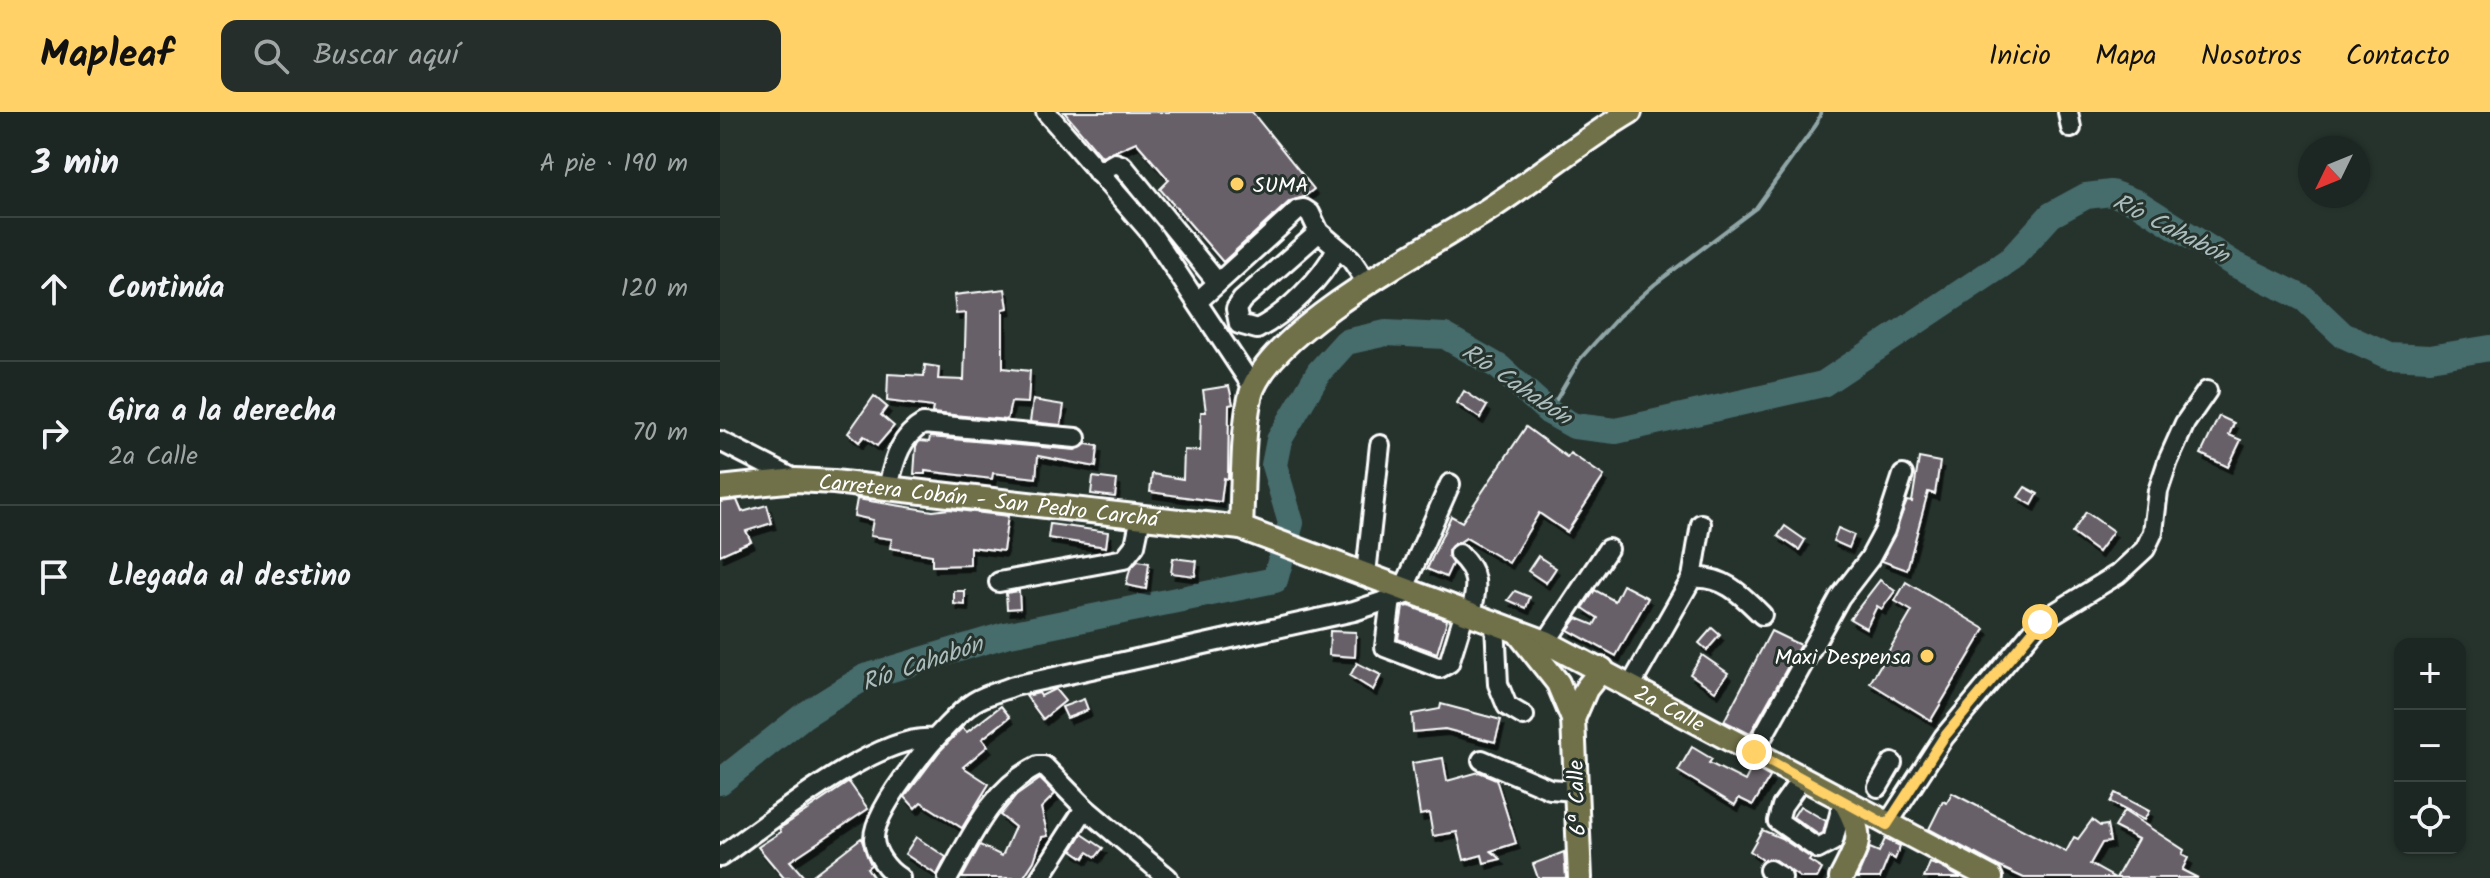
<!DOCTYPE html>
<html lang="es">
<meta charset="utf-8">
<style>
:root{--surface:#1c2622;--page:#252e2a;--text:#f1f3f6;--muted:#a0a5a5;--line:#3a4340;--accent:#ffd166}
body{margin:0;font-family:Kalam,sans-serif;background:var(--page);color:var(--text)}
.controls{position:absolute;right:24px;bottom:24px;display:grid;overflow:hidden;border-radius:16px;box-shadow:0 2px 6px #0004}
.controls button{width:72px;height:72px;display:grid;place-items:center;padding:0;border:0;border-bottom:2px solid var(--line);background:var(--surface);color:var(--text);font:40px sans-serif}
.compass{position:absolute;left:1578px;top:24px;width:72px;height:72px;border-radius:50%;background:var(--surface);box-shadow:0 2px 6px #0004;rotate:227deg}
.stop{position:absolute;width:24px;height:24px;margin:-18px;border:6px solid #ffd166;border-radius:50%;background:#fff}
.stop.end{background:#ffd166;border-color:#fff;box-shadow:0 2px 8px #0008}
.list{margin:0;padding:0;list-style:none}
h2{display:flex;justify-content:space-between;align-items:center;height:104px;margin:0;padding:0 32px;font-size:34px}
h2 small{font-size:26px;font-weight:400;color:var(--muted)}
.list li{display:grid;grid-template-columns:52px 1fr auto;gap:24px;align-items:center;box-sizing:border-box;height:144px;padding:0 32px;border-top:2px solid var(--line)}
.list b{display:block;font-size:30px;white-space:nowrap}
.list p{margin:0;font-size:26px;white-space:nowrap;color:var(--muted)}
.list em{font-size:26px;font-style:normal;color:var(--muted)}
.icon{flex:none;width:44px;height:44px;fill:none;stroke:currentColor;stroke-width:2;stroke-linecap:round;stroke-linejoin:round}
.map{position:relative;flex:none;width:1770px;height:766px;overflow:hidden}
header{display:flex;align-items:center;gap:48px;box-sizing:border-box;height:112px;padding:0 40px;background:var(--accent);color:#111}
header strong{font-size:38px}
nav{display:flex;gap:44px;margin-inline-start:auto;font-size:28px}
.search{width:560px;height:72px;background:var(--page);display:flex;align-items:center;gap:20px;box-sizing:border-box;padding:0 28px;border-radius:16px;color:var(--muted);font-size:30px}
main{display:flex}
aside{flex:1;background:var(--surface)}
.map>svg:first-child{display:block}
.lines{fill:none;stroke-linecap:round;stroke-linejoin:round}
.stream{stroke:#91a7a7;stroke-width:4}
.river{stroke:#476c6c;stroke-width:26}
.building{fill:#686169;stroke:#fff;stroke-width:2;filter:url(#shadow)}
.minor-casing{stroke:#fff;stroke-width:24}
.major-casing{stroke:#fff;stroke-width:28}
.minor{stroke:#26332d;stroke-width:18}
.major{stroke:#6f704a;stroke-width:22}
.route{stroke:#ffd166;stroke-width:10}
.poi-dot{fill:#ffd166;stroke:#26332d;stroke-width:3}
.labels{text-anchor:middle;stroke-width:6;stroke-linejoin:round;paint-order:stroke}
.poi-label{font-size:22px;fill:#fff;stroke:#26332d;text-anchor:start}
.street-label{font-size:22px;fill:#fff;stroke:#26332d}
.water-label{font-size:24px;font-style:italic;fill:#acbdbd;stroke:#26332d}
</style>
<header>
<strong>Mapleaf</strong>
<div class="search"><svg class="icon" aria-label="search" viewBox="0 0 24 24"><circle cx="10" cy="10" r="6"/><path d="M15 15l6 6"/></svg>Buscar aquí</div>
<nav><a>Inicio</a><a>Mapa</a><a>Nosotros</a><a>Contacto</a></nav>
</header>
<main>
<aside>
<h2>3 min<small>A pie · 190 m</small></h2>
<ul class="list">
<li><svg class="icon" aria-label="ahead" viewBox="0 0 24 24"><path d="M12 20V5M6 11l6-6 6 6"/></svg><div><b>Continúa</b></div><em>120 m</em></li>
<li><svg class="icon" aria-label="right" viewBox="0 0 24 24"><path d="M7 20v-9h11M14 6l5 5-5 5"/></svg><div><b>Gira a la derecha</b><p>2a Calle</p></div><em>70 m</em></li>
<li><svg class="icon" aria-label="arrive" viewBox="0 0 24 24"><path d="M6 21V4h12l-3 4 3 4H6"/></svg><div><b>Llegada al destino</b></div></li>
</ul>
</aside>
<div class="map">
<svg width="1770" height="766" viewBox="0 0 1770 766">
<defs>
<filter id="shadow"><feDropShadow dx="3.5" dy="6" stdDeviation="0" flood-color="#0009"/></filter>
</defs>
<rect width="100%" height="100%" fill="#26332d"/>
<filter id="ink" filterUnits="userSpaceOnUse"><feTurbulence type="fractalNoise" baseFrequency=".0125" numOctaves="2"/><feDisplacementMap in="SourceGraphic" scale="16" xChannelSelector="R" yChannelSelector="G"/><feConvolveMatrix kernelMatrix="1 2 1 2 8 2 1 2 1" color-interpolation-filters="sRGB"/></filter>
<g filter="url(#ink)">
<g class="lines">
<!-- stream -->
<path class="stream" d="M829 300 860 247 899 204 935 172 1036 96 1096 13 1101 0"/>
<!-- river -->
<path class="river" d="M0 670 83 604 145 565 285 523 555 468 571 411 554 353 559 328 599 260 626 230 666 221 725 224 779 255 829 300 854 314 896 319 1103 272 1291 147 1331 103 1366 84 1391 81 1418 91 1514 152 1585 187 1623 223 1669 244 1710 246 1770 236"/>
</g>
<!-- building -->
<g class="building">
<path d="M344 0H532L594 77 584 85 570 89 503 150 440 77 449 68 416 30 382 45Z"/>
<path d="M285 177 288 196 283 197V256L310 259 308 291 291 290 287 308 212 301 213 295 167 289 168 262 204 264 205 253 219 255 218 267 244 268 246 201 236 202 234 183Z"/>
<path d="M509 274 513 292 509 293 508 367 504 366 501 390 430 380 432 362 463 367 464 338 480 339 481 300H486L483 278Z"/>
<path d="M744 279 767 294 760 306 737 291Z"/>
<path d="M154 284 167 295 161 303 174 314 157 334 144 324 139 330 128 321Z"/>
<path d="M313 288 344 293 341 313 310 310Z"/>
<path d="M1499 304 1514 311 1509 323 1521 328 1508 355 1481 342Z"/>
<path d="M806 315 847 345 850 341 884 364 847 420 819 401 789 451 746 426 728 438 732 452 726 465 707 457 731 404 742 410Z"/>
<path d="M210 325 355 338 366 332 378 334 376 355 318 344 316 366 273 361 272 367 205 359V362H194L196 334 200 329 209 330Z"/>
<path d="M1199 346 1220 350 1215 382 1208 380 1187 458 1162 449 1187 389 1192 390Z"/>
<path d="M373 365 397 368 395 385 371 382Z"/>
<path d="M1305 375 1318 382 1312 393 1298 385Z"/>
<path d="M137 387 213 399 229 397 288 404 283 439 250 435V453L212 454V443L170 436 172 427 150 424 153 408 134 404Z"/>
<path d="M17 388 22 400 47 393 52 411 26 419 31 429 0 443V390Z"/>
<path d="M1366 400 1393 419 1378 440 1352 421Z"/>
<path d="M330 412 388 420 386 435 328 426Z"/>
<path d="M1065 414 1085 428 1079 438 1058 424Z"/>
<path d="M1118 416 1134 423 1129 436 1113 429Z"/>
<path d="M818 444 836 456 826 471 808 459Z"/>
<path d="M453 446 477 449 475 464 451 461Z"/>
<path d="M418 449 429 451 426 477 406 473 410 457Z"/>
<path d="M1160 468 1175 479 1162 497 1157 494 1146 516 1130 507Z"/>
<path d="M1186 470 1265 517 1211 608 1150 571 1192 499 1175 489Z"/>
<path d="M903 473 928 486 896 544 848 518 857 506 874 513 878 506 863 496 875 478 895 489Z"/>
<path d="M234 479H245V493L234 492Z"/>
<path d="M299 479 300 496 287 497 286 481Z"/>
<path d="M795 479 810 485 806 496 788 488Z"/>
<path d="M689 494 727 508 717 541 678 527 683 495Z"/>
<path d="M992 516 1000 523 987 538 979 531Z"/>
<path d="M610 519 636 520 635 545 609 543Z"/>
<path d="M1051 519 1080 533 1030 622 1004 609Z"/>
<path d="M982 543 1008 561 995 579 970 562Z"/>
<path d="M637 551 661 563 653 578 630 564Z"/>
<path d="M335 577 345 589 323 607 306 584 319 581 321 584Z"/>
<path d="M364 587 368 598 347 606 342 595Z"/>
<path d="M721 592 781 608 775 630 725 617 693 620 692 602 720 597Z"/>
<path d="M281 594 290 605 262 627 268 634 243 655 269 672 242 716 201 690 195 696 185 685 219 640 242 616 247 620Z"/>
<path d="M972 635 992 647 989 651 1025 669 1032 655 1050 665 1033 693 1019 686 1015 693 958 659Z"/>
<path d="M723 646 727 669 759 660 776 667 796 731 771 739 781 747 764 751 762 743 744 748 737 720 713 724 709 701 700 703 692 651Z"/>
<path d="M320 667 335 682 321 696 328 724 322 725 314 749 303 766H242L260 733 282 744 295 715 280 703 296 684Z"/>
<path d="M129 670 148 697 70 749 85 766H64L38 735 61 720 59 716 65 713Z"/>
<path d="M1232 681 1346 740 1354 725 1358 727 1372 708 1380 714 1387 713 1390 730 1382 731 1370 752 1395 766H1304L1278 754 1209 717 1223 689 1227 691Z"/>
<path d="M1395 681 1429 699 1424 708 1390 690Z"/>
<path d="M1080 694 1106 709 1103 721 1099 723 1073 705Z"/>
<path d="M1404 699 1464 738 1462 743 1468 746 1462 758 1478 766H1396L1418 727 1394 715Z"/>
<path d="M1042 718 1061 726 1091 746 1089 749 1102 757 1097 766H1081L1055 748H1043L1030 739Z"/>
<path d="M362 722 383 736 376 745 368 740 364 746 352 738Z"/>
<path d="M196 725 226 745 217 763 185 742Z"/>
<path d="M141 726 151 753 147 756 154 766H89Z"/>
<path d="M1165 727 1180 734 1175 747 1169 744 1160 766H1137L1150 736 1159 740Z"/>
<path d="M844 740 846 766H818L813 752Z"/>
<path d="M1210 751 1219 754 1241 766H1204Z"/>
</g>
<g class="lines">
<!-- minor casing -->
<g class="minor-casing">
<g id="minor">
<path d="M326 0 431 121 533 275"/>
<path d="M1348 0 1351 16"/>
<path d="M378 61 395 51 403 54 497 170"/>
<path d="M599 120 522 188 516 197 519 212 537 217C566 202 602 167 616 138"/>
<path d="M477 190 578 98 584 97 590 101 599 120 631 147 648 172"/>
<path d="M0 329 76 368"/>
<path d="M168 375C174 351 179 325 203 312L356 326"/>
<path d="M739 442C760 462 757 474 751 502"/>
<path d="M646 462 660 333"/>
<path d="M972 466 981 412"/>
<path d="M279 470 404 447 415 433 421 405"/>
<path d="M684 476 730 372"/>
<path d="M671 487 665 535 720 556 729 551 745 499"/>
<path d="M775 511 778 572 787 594 804 604"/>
<path d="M826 530 888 437"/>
<path d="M911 573 972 466C1003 463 1021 482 1042 503"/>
<path d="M1034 640 1120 485 1150 446 1165 418 1183 363"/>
<path d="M762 648 830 677 855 679"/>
<path d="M1082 666 1062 694 1058 709 1098 737 1113 729 1123 690"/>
<path d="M1158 675 1172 651"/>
<path d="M1167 713 1224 625 1320 510 1398 462 1425 437 1433 420 1438 379 1448 349 1465 311 1487 279"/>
<path d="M0 745C47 712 157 621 213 627"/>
<path d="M1049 758 1062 766"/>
<path d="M180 766C167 758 155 742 154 727 153 695 227 607 254 590 265 583 281 579 294 574L634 499 692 480"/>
<path d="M228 766C252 723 272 677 318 654H324L365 696 448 766"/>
<path d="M320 766 365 696"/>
</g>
</g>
<!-- major casing -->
<g class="major-casing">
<g id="major">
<path id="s1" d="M0 376 76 368 114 370 521 416 826 530 1271 766"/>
<path d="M521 416C523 382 522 304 533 276 560 212 709 135 769 97 817 66 861 29 910 0"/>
<path d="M800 523 838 571 853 607 860 766"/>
<path d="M853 607 866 577 882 557"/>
<path d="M1121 766C1138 733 1145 726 1126 692"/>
</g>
</g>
<!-- minor -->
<use href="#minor" class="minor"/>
<!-- major -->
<use href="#major" class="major"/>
</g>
</g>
<g class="lines" filter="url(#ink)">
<!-- route -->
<path class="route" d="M1034 640 1167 713 1224 625 1320 510"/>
</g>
<!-- markers -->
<g class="poi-dot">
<circle cx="517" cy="72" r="8"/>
<circle cx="1207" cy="544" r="8"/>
</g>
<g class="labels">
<!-- poi labels -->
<g class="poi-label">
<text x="533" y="80">SUMA</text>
<text x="1191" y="552" text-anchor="end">Maxi Despensa</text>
</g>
<!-- street labels -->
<g class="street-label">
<text dy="8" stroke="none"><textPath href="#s1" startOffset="270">Carretera Cobán - San Pedro Carchá</textPath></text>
<text dy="8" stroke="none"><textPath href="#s1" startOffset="990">2a Calle</textPath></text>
<text transform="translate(856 686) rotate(-92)" y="8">6ª Calle</text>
</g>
<!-- water labels -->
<g class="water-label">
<text transform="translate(1451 116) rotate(27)" y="8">Río Cahabón</text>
<text transform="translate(797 272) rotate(34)" y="8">Río Cahabón</text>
<text transform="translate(202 551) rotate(-19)" y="8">Río Cahabón</text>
</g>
</g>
</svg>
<div class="controls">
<button>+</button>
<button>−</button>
<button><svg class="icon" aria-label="locate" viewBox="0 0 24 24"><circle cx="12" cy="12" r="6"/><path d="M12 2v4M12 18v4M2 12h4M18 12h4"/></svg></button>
</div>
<svg class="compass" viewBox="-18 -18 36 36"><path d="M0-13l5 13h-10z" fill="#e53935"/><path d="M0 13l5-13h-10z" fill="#a0a5a5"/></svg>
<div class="stop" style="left:1320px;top:510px"></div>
<div class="stop end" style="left:1034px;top:640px"></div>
</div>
</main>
